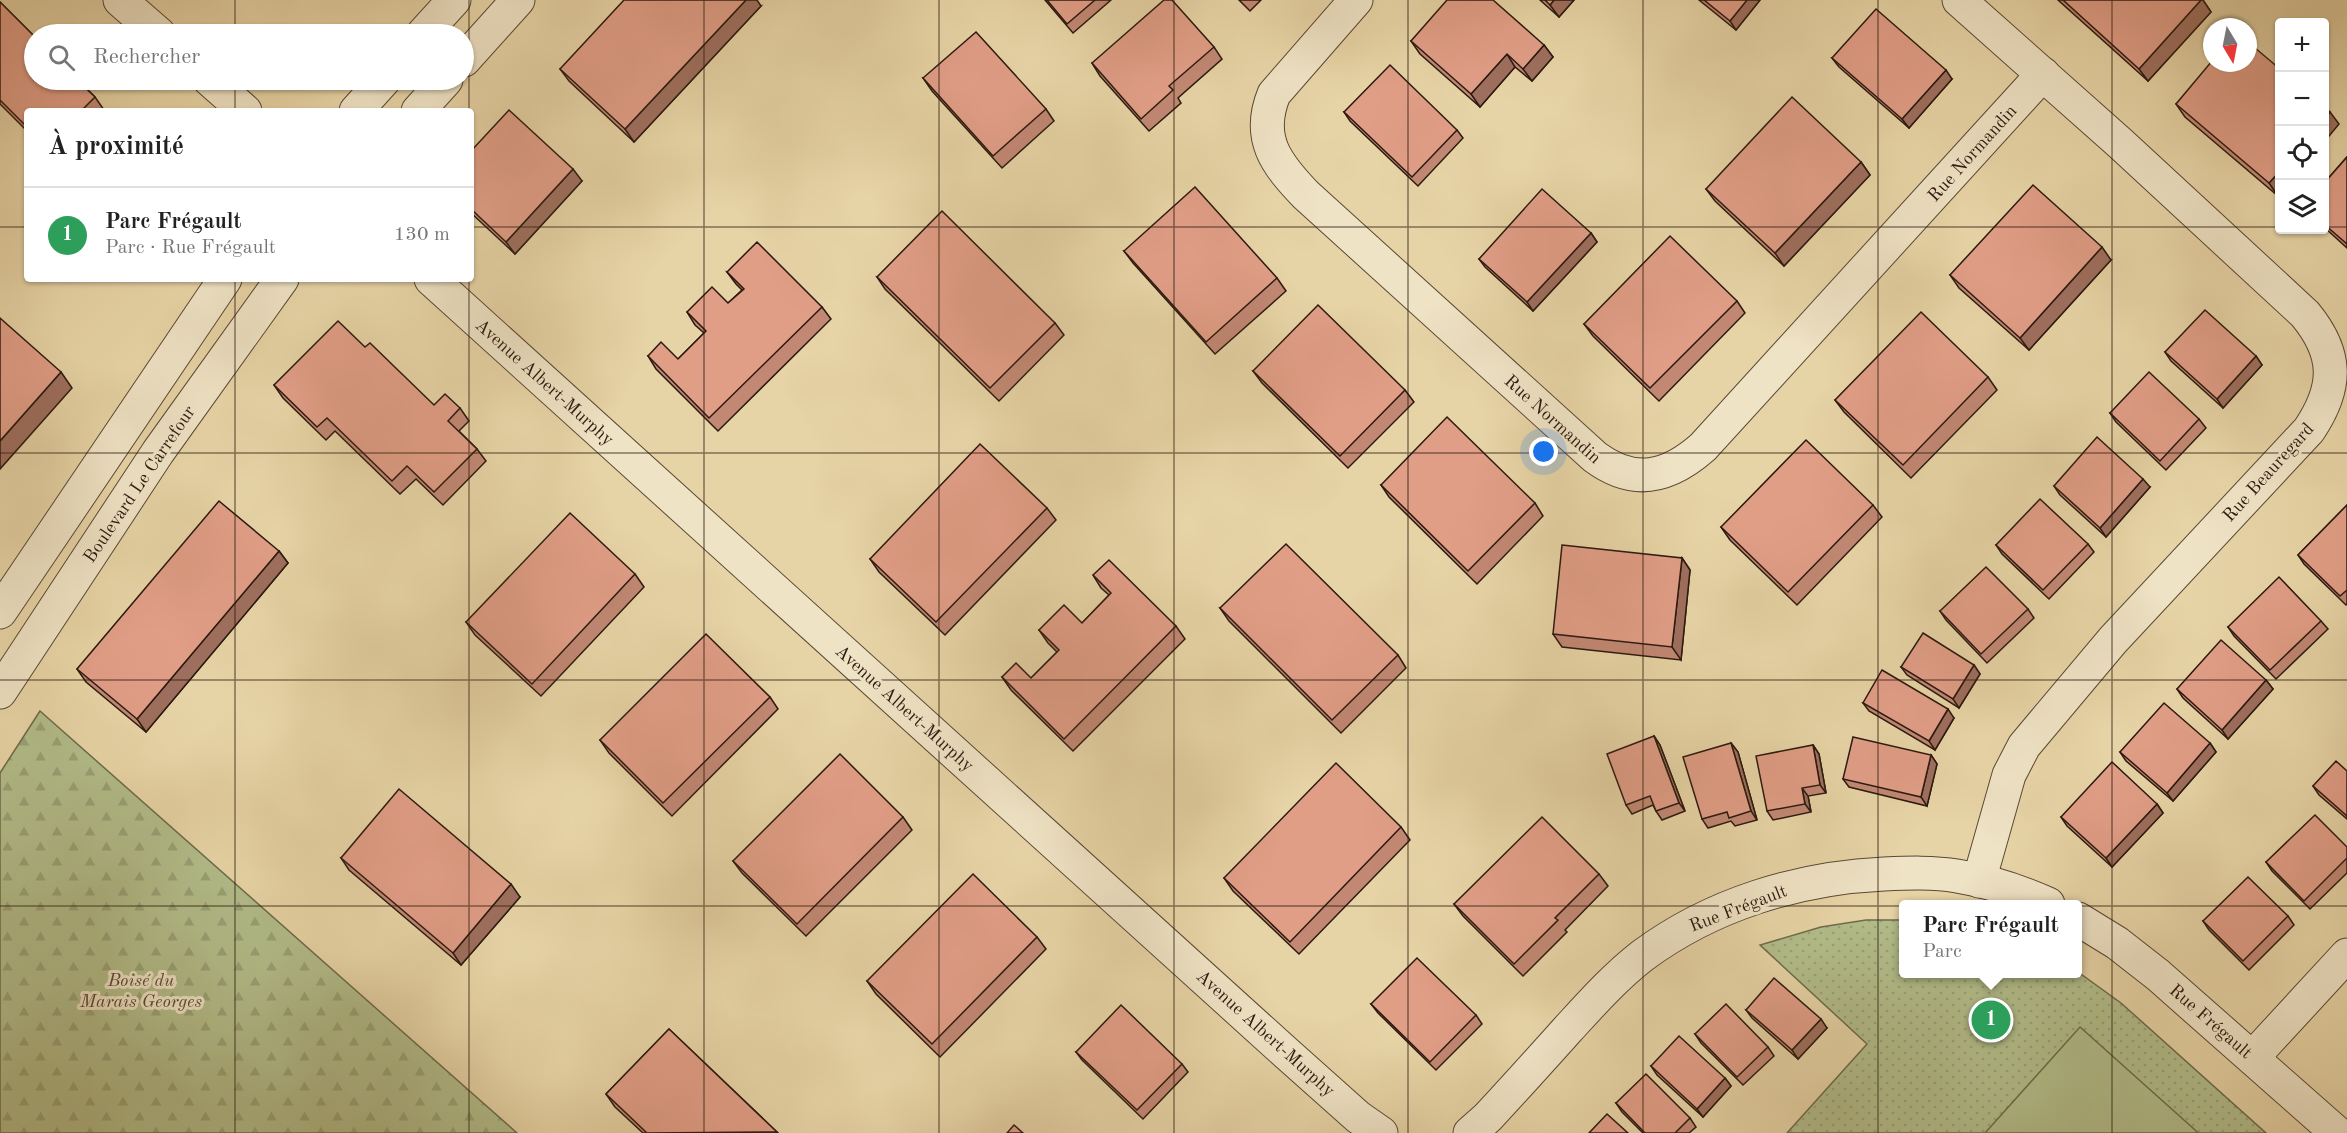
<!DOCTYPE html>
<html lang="fr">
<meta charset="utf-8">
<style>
:root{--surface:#fff;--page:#f6f6f6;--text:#222;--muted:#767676;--line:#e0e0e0;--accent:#8f2418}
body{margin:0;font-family:"Old Standard TT",serif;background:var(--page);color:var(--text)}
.controls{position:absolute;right:18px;top:18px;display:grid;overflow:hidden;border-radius:6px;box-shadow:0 2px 4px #0004}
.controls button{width:54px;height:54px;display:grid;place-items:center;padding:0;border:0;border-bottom:2px solid var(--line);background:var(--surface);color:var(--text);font:30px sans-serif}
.compass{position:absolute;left:2203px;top:18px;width:54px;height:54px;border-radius:50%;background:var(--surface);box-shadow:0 2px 4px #0004;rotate:170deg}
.you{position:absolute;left:1544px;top:452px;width:21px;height:21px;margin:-15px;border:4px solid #fff;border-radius:50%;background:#1a73e8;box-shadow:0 0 0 9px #1a73e833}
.badge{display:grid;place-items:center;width:39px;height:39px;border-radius:50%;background:var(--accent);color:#fff;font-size:20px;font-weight:700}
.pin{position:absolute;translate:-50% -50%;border:3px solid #fff;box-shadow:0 2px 6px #0006}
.popup{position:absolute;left:1899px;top:900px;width:183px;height:78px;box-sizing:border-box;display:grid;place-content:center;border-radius:6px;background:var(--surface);filter:drop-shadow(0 2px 4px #0005);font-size:20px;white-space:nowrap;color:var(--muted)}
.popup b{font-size:22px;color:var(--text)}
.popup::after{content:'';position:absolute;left:50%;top:100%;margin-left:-12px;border:12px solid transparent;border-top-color:var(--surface)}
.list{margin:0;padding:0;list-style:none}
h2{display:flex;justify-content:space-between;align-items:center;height:78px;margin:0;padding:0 24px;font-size:26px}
h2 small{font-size:20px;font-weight:400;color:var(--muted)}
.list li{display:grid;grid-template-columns:39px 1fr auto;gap:18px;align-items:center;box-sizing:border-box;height:96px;padding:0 24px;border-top:2px solid var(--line)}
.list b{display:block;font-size:22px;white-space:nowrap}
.list p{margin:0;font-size:20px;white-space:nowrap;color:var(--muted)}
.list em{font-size:20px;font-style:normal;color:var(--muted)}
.icon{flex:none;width:33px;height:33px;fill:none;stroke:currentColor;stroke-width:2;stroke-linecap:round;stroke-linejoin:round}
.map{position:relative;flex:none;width:2347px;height:1133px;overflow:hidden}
.search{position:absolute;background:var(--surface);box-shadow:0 2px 4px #0004;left:24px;top:24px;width:450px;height:66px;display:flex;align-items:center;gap:15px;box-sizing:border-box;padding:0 21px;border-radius:33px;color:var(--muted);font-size:22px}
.panel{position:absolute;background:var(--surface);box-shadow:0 2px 4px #0004;left:24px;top:108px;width:450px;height:174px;border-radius:6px}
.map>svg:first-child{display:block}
.forest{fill:url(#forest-firs);stroke:#6e6b4c;stroke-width:1.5}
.park{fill:url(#park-dots);stroke:#6e6b4c;stroke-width:1.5}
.pitch{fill:#b2bd8a;stroke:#6e6b4c;stroke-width:1.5}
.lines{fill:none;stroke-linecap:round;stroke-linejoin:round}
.minor-casing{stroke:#5a4835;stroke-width:35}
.tertiary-casing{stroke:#5a4835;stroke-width:35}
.minor{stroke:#efe3c5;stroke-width:33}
.tertiary{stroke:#efe3c5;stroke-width:33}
.wall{fill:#c28874;stroke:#2b190f;stroke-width:1.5}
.shaded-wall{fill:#9e6f5e;stroke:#2b190f;stroke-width:1.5}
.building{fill:#e19e87;stroke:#2b190f;stroke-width:1.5}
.grid{fill:none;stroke:#2b190f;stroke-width:1.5;stroke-opacity:0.55}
.labels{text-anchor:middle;stroke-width:6;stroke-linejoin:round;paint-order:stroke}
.street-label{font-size:18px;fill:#2b190f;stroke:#efe3c5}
.park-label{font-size:18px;font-style:italic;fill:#544a34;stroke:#efe3c5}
</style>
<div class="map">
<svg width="2347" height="1133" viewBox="0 0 2347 1133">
<defs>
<pattern id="forest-firs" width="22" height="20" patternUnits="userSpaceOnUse" patternTransform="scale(1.5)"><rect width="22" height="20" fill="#b2bd8a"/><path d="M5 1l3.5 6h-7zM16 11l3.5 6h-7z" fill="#99a276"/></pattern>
<pattern id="park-dots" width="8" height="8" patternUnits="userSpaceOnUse" patternTransform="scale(1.5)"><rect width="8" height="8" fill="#b2bd8a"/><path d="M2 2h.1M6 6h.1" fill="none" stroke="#99a276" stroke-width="1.8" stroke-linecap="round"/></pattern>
</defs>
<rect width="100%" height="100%" fill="#e7d4a6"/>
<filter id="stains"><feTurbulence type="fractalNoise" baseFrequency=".00333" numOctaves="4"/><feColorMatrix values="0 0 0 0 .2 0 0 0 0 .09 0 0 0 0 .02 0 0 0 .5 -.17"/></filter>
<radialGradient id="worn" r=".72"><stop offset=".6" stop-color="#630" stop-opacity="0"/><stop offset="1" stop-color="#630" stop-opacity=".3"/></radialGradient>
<!-- forest -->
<path class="forest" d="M40 711 517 1133H0V773Z"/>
<!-- park -->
<path class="park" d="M1866 920H1904V974L2078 972 2121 1003 2266 1133H1787L1867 1044 1760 945 1821 927Z"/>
<!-- pitch -->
<path class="pitch" d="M2080 1027 2194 1129 2198 1133H1985Z"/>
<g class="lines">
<!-- minor casing -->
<g class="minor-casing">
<g id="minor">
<path d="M120 0 159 34"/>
<path d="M1356 0 1274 94C1256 138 1276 164 1306 195L1595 457C1634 486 1668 478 1703 447L2043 74"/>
<path d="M1959 0 2120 143 2305 314C2338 354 2338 387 2309 430L2113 640 2024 746 2009 775 1979 881"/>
<path d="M210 80 245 111"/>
<path d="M431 279 1284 1051 1358 1117 1381 1133"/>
<path d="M2078 919 2117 943 2158 975 2337 1133"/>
<path d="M2253 1057 2347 955"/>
<path d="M1470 1133 1488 1117C1515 1088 1541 1059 1568 1029 1591 1004 1615 977 1642 956 1712 904 1798 878 1884 874 1908 873 1933 872 1957 876 1988 881 2019 891 2048 904"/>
</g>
</g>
<!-- tertiary casing -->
<g class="tertiary-casing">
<g id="tertiary">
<path d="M423 34 454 0"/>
<path d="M464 60 518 0"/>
<path d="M356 111 384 80"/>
<path d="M418 111 446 80"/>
<path d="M0 612 225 279"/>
<path d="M0 692 158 452 282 279"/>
</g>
</g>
<!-- minor -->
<use href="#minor" class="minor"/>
<!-- tertiary -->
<use href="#tertiary" class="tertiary"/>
</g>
<!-- wall -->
<g class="wall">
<path d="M1045 0H1111L1073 33Z"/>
<path d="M1239 0H1261L1250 11Z"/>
<path d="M1540 0H1574L1559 17Z"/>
<path d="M1699 0H1760L1736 30Z"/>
<path d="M2058 0H2203L2211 12 2148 81Z"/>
<path d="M0 2 95 97 104 110 103 111H27V131L0 104Z"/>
<path d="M761 6 634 142 569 81 560 69Z"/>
<path d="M1411 41 1544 45 1553 57 1532 81 1515 67 1480 107 1420 54Z"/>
<path d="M1214 47 1222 59 1178 98 1181 103 1149 131 1100 76 1092 63Z"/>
<path d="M1832 58 1952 79 1909 128 1839 67Z"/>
<path d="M2280 69V194L2278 196 2185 117 2176 104Z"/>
<path d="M923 78 1046 109 1054 121 1002 168 932 91Z"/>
<path d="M1344 112 1457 130 1463 138 1418 186 1350 121Z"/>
<path d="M471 151 582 181 515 254 471 213Z"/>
<path d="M2347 157V248L2325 228V182Z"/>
<path d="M1861 162 1870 175 1784 266 1715 201 1706 189Z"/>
<path d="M1591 233 1597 242 1533 311 1485 267 1479 259Z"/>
<path d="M1124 251 1277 278 1286 291 1215 354 1133 263Z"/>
<path d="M2111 260 2029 350 1959 288 1950 275Z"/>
<path d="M727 272 822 307 831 319 718 431 656 369 648 356 678 359 704 333 695 325 687 312 728 303 742 290 736 284Z"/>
<path d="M877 277 1055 323 1064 335 999 401 885 289Z"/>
<path d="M1737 301 1745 313 1659 401 1593 336 1584 324Z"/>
<path d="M365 347 434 405 460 408 469 421 459 431 477 449 486 461 443 505 416 479 400 494 335 431 326 440 283 398 274 385Z"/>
<path d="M2165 352 2256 356 2262 365 2223 408 2171 361Z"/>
<path d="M1253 371 1405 390 1414 402 1348 468 1262 383Z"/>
<path d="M1988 377 1997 390 1911 478 1844 412 1835 400Z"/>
<path d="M2110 413 2199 419 2206 428 2166 470 2116 422Z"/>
<path d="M1381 485 1535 503 1543 516 1477 584 1389 497Z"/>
<path d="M2054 486 2150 487 2106 537 2060 495Z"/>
<path d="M1873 505 1882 517 1797 605 1730 540 1721 527Z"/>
<path d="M2347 505V604L2346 605 2304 564 2298 555Z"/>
<path d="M1047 508 1056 520 945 635 879 572 870 559Z"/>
<path d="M2088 544 2094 552 2049 599 2002 554 1996 545Z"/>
<path d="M279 551 288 563 146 732 86 682 77 669Z"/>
<path d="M1682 558 1690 570 1681 660 1562 647 1553 634Z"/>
<path d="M635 574 644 587 541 696 475 635 466 622Z"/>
<path d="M1093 575 1176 626 1185 639 1073 751 1011 690 1002 677 1031 678 1057 652 1048 643 1039 630 1082 623 1109 595 1101 588Z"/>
<path d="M1220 608 1398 655 1406 668 1341 733 1229 621Z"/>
<path d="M2028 609 2034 618 1987 663 1946 620 1940 611Z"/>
<path d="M2321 621 2328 629 2276 679 2234 636 2228 627Z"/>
<path d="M1974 665 1980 674 1959 708 1907 675 1901 667Z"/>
<path d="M2266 680 2273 689 2228 739 2183 698 2177 689Z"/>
<path d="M770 697 778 709 672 816 609 753 600 740Z"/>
<path d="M1863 703 1954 718 1935 750 1869 711Z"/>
<path d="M1654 736 1660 745 1685 811 1662 820 1656 811 1653 805 1632 814 1626 805Z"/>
<path d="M1731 743 1738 752 1757 820 1735 826 1731 821 1708 828 1702 819Z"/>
<path d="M2210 743 2216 752 2173 801 2126 761 2120 752Z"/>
<path d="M1813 745 1819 754 1826 793 1808 796 1811 812 1773 820 1767 811Z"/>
<path d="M1931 755 1937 764 1927 806 1849 787 1843 779Z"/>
<path d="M2347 771V819L2319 795 2313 786Z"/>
<path d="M2157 804 2163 813 2112 867 2067 826 2061 817Z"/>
<path d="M903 817 912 830 806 936 742 873 733 861Z"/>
<path d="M1401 827 1410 840 1299 954 1233 891 1224 878Z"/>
<path d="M2347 847V873L2310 909 2272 871 2266 862Z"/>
<path d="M341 858 520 897 461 965 349 870Z"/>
<path d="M1599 874 1608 886 1565 930 1567 932 1523 976 1463 916 1454 904Z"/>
<path d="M2288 916 2294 925 2249 970 2209 930 2203 921Z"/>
<path d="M1037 937 1046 949 940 1057 876 994 867 981Z"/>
<path d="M1371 1004 1476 1015 1482 1024 1436 1070 1378 1013Z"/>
<path d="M1746 1010 1827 1028 1798 1059 1752 1018Z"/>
<path d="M669 1029 778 1133H643L615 1107 606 1094Z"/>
<path d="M1695 1034 1768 1047 1774 1056 1743 1085 1701 1043Z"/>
<path d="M1076 1052 1182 1064 1188 1072 1143 1119 1082 1060Z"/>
<path d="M1651 1066 1725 1078 1731 1086 1703 1117 1657 1075Z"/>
<path d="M1616 1103 1690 1118 1696 1127 1689 1133H1643L1622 1112Z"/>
</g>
<!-- shaded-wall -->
<g class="shaded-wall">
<path d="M746 0H757L761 6 634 142 625 129Z"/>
<path d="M1554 0H1574L1559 17 1550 5Z"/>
<path d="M1747 0H1760L1736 30 1730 21Z"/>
<path d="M2201 0H2203L2211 12 2148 81 2139 69Z"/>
<path d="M1544 45 1553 57 1532 81 1523 69Z"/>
<path d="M1507 54 1515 67 1480 107 1471 94Z"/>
<path d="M1946 70 1952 79 1909 128 1902 119Z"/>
<path d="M2330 112 2339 124 2325 141V118Z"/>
<path d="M1861 162 1870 175 1784 266 1775 253Z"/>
<path d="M573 169 582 181 515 254 506 242Z"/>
<path d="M2280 171V194L2278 196 2269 183Z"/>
<path d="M1591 233 1597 242 1533 311 1527 302Z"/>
<path d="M2102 247 2111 260 2029 350 2020 338Z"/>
<path d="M2256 356 2262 365 2223 408 2217 399Z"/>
<path d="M61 372 72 388 0 469V441Z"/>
<path d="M2143 479 2150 487 2106 537 2100 528Z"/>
<path d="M279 551 288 563 146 732 137 719Z"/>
<path d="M1682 558 1690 570 1681 660 1672 647Z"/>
<path d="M1974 665 1980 674 1959 708 1953 699Z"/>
<path d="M2266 680 2273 689 2228 739 2222 730Z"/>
<path d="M1948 709 1954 718 1935 750 1929 741Z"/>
<path d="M1654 736 1660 745 1685 811 1679 803Z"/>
<path d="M1731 743 1738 752 1757 820 1751 811Z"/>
<path d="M2210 743 2216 752 2173 801 2167 793Z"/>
<path d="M1813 745 1819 754 1826 793 1820 785Z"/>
<path d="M1931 755 1937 764 1927 806 1921 797Z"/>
<path d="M1802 788 1808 796 1811 812 1805 804Z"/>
<path d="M2157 804 2163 813 2112 867 2106 858Z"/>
<path d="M511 884 520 897 461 965 453 953Z"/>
<path d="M1821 1019 1827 1028 1798 1059 1792 1050Z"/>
<path d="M1725 1078 1731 1086 1703 1117 1697 1109Z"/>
</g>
<!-- building -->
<g class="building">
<path d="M624 0H746L625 129 560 69Z"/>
<path d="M1047 0H1095L1067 24Z"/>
<path d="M1164 0H1172L1214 47 1169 86 1173 90 1141 119 1092 63Z"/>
<path d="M1447 0H1493L1544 45 1523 69 1507 54 1471 94 1411 41Z"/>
<path d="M1545 0H1554L1550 5Z"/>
<path d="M1704 0H1747L1730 21Z"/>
<path d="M2063 0H2201L2139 69Z"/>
<path d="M0 2 34 36V80H77L95 97 81 111H27V127L0 100Z"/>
<path d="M1876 9 1946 70 1902 119 1832 58Z"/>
<path d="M976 32 1046 109 993 156 923 78Z"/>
<path d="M2248 42 2280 69V171L2269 183 2176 104 2212 61V63H2248Z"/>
<path d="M1390 65 1457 130 1412 177 1344 112Z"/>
<path d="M1792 97 1861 162 1775 253 1706 189Z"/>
<path d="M2325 107 2330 112 2325 118Z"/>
<path d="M509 110 573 169 506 242 471 209V151Z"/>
<path d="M2347 157V244L2325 225V182Z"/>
<path d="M2033 185 2102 247 2020 338 1950 275Z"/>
<path d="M1195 187 1277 278 1206 342 1124 251Z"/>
<path d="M1542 189 1591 233 1527 302 1479 259Z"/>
<path d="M942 211 1055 323 990 388 877 277Z"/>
<path d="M1670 236 1737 301 1650 388 1584 324Z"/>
<path d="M757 242 822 307 709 418 648 356 661 342 678 359 706 331 687 312 712 287 728 303 744 289 727 272Z"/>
<path d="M1318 305 1405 390 1340 456 1253 371Z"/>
<path d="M2205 310 2256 356 2217 399 2165 352Z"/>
<path d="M1921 312 1988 377 1903 465 1835 400Z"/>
<path d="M0 318 61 372 0 441Z"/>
<path d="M338 321 365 347 370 343 434 405 445 394 460 408 448 421 477 449 434 492 407 466 392 481 327 418 317 427 274 385Z"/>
<path d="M2149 372 2199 419 2160 461 2110 413Z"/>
<path d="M1447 417 1535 503 1468 571 1381 485Z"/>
<path d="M2097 437 2143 479 2100 528 2054 486Z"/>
<path d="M1806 440 1873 505 1788 592 1721 527Z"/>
<path d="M980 444 1047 508 936 622 870 559Z"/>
<path d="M2040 499 2088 544 2043 590 1996 545Z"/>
<path d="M219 501 279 551 137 719 77 669Z"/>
<path d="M2347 505V590L2340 596 2298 555Z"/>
<path d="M570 513 635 574 532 684 466 622Z"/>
<path d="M1286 544 1398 655 1332 720 1220 608Z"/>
<path d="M1562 545 1682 558 1672 647 1553 634Z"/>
<path d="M1109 560 1176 626 1064 739 1002 677 1016 663 1031 678 1059 650 1039 630 1064 605 1082 623 1111 593 1093 575Z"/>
<path d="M1986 567 2028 609 1981 654 1940 611Z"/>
<path d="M2279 577 2321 621 2270 670 2228 627Z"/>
<path d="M1923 633 1974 665 1953 699 1901 667Z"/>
<path d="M706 634 770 697 663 803 600 740Z"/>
<path d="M2221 640 2266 680 2222 730 2177 689Z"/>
<path d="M1882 670 1948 709 1929 741 1863 703Z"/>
<path d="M2164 703 2210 743 2167 793 2120 752Z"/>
<path d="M1654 736 1679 803 1656 811 1650 796 1626 805 1607 754Z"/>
<path d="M1853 737 1931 755 1921 797 1843 779Z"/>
<path d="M1731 743 1751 811 1729 818 1727 812 1702 819 1683 757Z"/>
<path d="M1813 745 1820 785 1802 788 1805 804 1767 811 1756 756Z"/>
<path d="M840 754 903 817 797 924 733 861Z"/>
<path d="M2336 761 2347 771V816L2313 786Z"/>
<path d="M2112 762 2157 804 2106 858 2061 817Z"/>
<path d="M1336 763 1401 827 1290 942 1224 878Z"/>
<path d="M399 789 511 884 453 953 341 858Z"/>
<path d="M2315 815 2347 847V858L2304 901 2266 862Z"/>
<path d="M1542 817 1599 874 1555 918 1558 920 1514 964 1454 904Z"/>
<path d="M973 874 1037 937 932 1044 867 981Z"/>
<path d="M2248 877 2288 916 2243 961 2203 921Z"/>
<path d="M1417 958 1476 1015 1430 1062 1371 1004Z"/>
<path d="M1774 978 1821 1019 1792 1050 1746 1010Z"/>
<path d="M1726 1004 1768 1047 1737 1077 1695 1034Z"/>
<path d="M1121 1005 1182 1064 1137 1110 1076 1052Z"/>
<path d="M669 1029 777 1132 647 1133 606 1094Z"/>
<path d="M1679 1036 1725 1078 1697 1109 1651 1066Z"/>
<path d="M1646 1074 1690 1118 1675 1133H1645L1616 1103Z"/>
<path d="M1607 1114 1628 1133H1589Z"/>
<path d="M1014 1125 1023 1133H1007Z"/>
</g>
<!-- grid -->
<path class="grid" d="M235 0V34M469 0V111M704 0V1133M939 0V1133M1174 0V1133M1408 0V1133M1643 0V1133M1878 0V1133M2112 0V1133M235 80V111M0 227H27M471 227H2280M2324 227H2347M235 279V1133M469 279V1133M0 453H2347M0 680H2347M0 906H2347"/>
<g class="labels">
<!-- street labels -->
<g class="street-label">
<text transform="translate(1972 153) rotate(-48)" y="6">Rue Normandin</text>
<text transform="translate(545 382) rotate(42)" y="6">Avenue Albert-Murphy</text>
<text transform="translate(1553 419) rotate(42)" y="6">Rue Normandin</text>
<text transform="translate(2268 472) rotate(-48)" y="6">Rue Beauregard</text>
<text transform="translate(139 484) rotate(-56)" y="6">Boulevard Le Carrefour</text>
<text transform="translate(905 708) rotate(42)" y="6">Avenue Albert-Murphy</text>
<text transform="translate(1738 908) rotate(-21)" y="6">Rue Frégault</text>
<text transform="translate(2211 1021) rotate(41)" y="6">Rue Frégault</text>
<text transform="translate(1266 1033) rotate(42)" y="6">Avenue Albert-Murphy</text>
</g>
<!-- park labels -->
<g class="park-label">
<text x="141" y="986">Boisé du<tspan x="141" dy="21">Marais Georges</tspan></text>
</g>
</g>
<rect width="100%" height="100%" filter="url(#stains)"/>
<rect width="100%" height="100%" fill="url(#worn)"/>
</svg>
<div class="controls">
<button>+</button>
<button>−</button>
<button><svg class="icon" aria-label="locate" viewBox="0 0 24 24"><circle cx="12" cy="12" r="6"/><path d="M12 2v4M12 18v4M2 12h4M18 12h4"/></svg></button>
<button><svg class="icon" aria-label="layers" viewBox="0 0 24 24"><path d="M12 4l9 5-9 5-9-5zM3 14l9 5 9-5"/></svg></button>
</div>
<svg class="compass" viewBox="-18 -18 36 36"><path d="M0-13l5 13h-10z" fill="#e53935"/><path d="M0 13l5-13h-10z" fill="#767676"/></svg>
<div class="you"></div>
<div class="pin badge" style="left:1991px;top:1020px;background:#2e9e5b">1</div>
<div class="popup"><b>Parc Frégault</b>Parc</div>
<div class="search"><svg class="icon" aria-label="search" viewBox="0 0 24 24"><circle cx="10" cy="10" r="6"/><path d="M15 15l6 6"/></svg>Rechercher</div>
<section class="panel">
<h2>À proximité<small></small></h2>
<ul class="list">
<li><span class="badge" style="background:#2e9e5b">1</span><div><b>Parc Frégault</b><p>Parc · Rue Frégault</p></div><em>130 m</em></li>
</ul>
</section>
</div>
